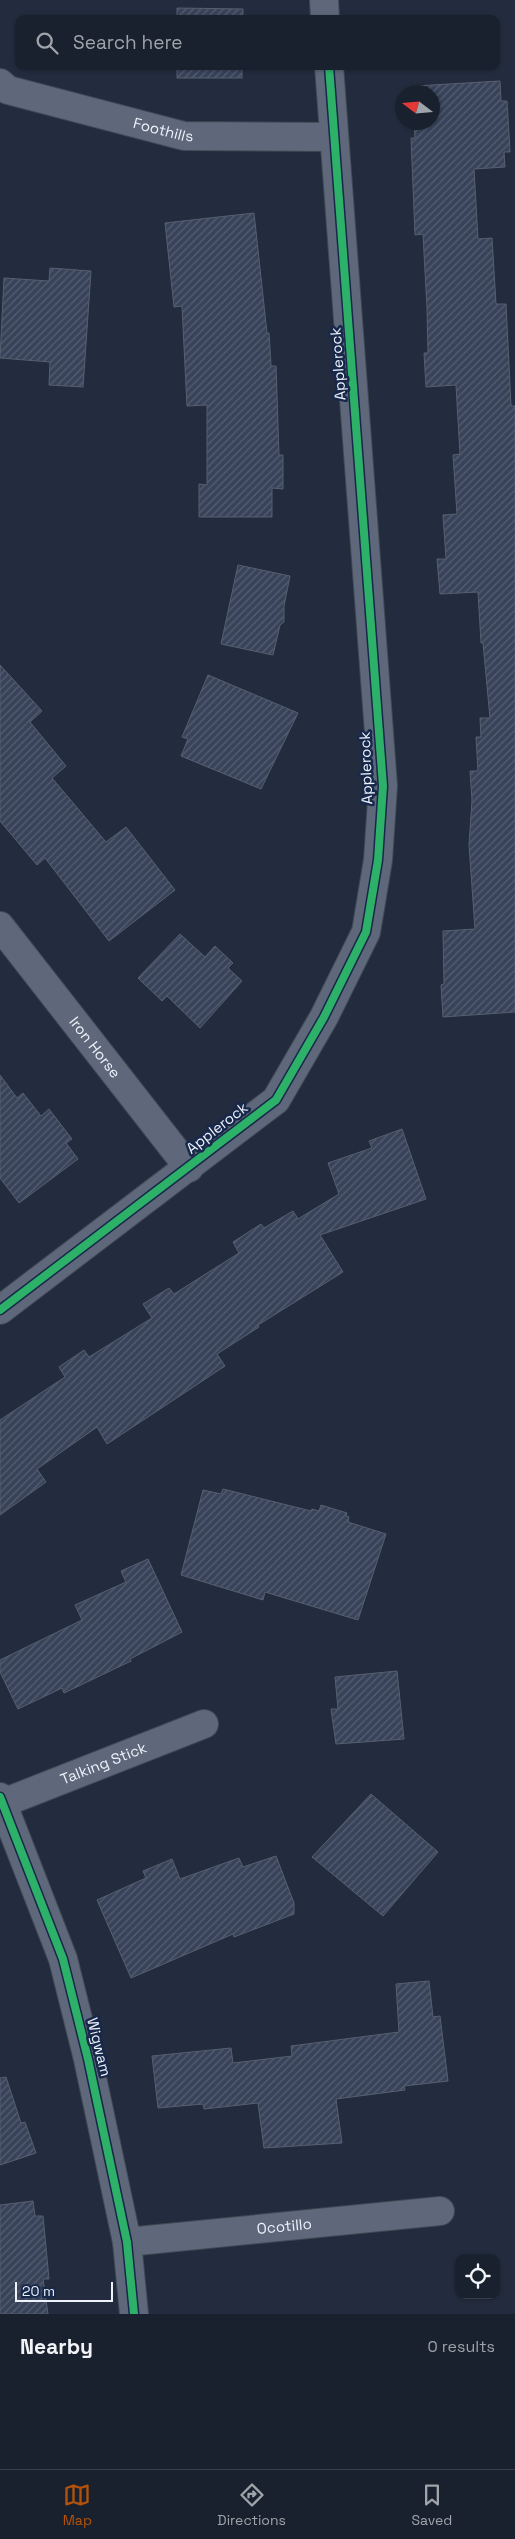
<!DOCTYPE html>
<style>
:root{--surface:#1a212e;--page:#272e3a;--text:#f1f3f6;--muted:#9fa3aa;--line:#383e4a;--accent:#b45309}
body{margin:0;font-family:"Space Grotesk",sans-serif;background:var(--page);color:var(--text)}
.controls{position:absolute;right:15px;bottom:15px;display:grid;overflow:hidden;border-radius:10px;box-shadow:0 1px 4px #0004}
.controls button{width:45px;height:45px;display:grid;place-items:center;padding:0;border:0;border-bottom:1px solid var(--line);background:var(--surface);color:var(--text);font:25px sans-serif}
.compass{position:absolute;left:395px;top:85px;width:45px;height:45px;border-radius:50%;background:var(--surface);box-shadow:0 1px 4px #0004;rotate:286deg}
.scale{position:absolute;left:15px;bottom:12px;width:98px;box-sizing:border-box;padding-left:5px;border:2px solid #edf2fb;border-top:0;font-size:14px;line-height:18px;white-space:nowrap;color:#edf2fb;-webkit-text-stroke:4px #17284a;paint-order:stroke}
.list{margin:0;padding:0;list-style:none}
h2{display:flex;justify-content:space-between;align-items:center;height:65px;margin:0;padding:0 20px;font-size:21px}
h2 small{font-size:16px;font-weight:400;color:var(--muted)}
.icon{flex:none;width:28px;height:28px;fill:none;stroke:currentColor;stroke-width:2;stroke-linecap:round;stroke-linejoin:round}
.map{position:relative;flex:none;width:515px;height:2314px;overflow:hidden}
.search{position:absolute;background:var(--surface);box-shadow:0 1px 4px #0004;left:15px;right:15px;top:15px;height:55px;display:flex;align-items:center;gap:12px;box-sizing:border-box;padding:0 18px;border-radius:10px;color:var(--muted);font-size:19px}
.sheet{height:155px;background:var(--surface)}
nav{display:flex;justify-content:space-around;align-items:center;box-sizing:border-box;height:70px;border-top:1px solid var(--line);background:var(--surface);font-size:14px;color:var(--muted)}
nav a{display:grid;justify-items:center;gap:2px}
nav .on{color:var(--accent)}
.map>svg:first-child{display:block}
.building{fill:url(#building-hatch);stroke:#575f6f}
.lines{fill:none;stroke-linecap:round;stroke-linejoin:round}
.minor-casing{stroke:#424956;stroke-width:30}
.minor{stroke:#5e687a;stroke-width:28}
.cycleway-casing{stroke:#17284a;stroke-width:11}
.cycleway{stroke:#2db169;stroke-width:8}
.labels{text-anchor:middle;stroke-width:5;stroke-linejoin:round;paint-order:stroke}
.street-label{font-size:15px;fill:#edf2fb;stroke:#17284a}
</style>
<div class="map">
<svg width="515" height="2314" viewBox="0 0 515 2314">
<defs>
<pattern id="building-hatch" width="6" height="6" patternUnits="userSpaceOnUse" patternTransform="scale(1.25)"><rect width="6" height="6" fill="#38435a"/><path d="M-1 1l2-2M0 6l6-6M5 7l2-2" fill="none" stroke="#555f73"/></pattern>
</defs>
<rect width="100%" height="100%" fill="#232c3e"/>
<!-- building -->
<g class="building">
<path d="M177 8 243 9V19H177Z"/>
<rect x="177" y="66" width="65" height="12"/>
<path d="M500 81 501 101H507L510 152H504L505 167 474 169 478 239 492 238 496 304H506L511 406H515V1012L443 1017 441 985 444 984 443 931 475 929 469 845 472 800 470 771H478L476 737H481L480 718H490L483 643H481L478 592 440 594 437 559H446L443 515 457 514 453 455 460 454 456 385 426 387 424 353H428L427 308 423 234 415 235 411 138H415L414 122H432V92H415V86Z"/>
<path d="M254 213 267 333H269L271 366H276L279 455H283V489L272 488V517H199V484L207 485V405L187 406 182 306 174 307 165 223Z"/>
<path d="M50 268 91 271 83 387 49 385 50 362 0 358 4 278 49 281Z"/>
<path d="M238 565 290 576 284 606V622L280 625 273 655 221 644Z"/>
<path d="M0 665 42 711 30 722 66 766 52 778 106 842 126 827 175 890 109 941 45 858 37 865 0 821Z"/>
<path d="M208 675 298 713 261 789 181 756 188 739 182 737Z"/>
<path d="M180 934 205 957 215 946 233 963 228 968 242 981 200 1028 167 996 162 1001 138 978Z"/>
<path d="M0 1075 17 1098 23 1093 41 1116 49 1109 72 1139 66 1143 78 1159 19 1203 0 1178Z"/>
<path d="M402 1129 426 1199 320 1235 343 1272 258 1325 259 1327 217 1354 225 1366 107 1444 97 1427 37 1469 46 1482 0 1515V1420L65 1377 59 1367 84 1350 89 1357 152 1318 143 1304 169 1288 174 1294 239 1253 233 1242 261 1224 264 1228 293 1211 298 1219 339 1194 328 1163 372 1148 369 1141Z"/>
<path d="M223 1489 311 1511 312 1509 319 1511 321 1505 347 1513 346 1516 349 1517 348 1522 386 1534 358 1620 265 1592 263 1600 181 1575 203 1490 221 1494Z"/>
<path d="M148 1559 182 1632 130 1659 131 1661 64 1693 62 1688 18 1709 0 1672V1660L82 1620 75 1605 126 1582 121 1571Z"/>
<path d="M397 1671 404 1739 336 1744 331 1709H338L335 1677Z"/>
<path d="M371 1794 438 1852 383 1916 312 1857Z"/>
<path d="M276 1856 294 1903V1914L234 1937 233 1934 131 1978 97 1900 146 1878 143 1871 172 1859 180 1879 239 1858 243 1867Z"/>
<path d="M429 1981 433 2017 440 2016 448 2081 404 2086 405 2090 336 2099 342 2143 264 2148 258 2103 204 2109 203 2104 158 2108 152 2056 231 2048 233 2063 292 2056 291 2046 399 2032 396 1984Z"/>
<path d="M6 2077 21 2123 25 2122 36 2153 0 2165V2078Z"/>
<path d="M33 2201 35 2216H43L49 2279H43L48 2314H0V2205Z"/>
</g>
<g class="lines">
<!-- minor casing -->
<g class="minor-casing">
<g id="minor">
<path d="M324 0 325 19"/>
<path id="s1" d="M0 83 8 90 184 136 334 137"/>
<path id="s2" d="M0 926 189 1168"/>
<path d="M0 1310 276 1100 324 1017 366 932 378 860 383 786 329 66"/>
<path d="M0 1797 63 1959 88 2059 127 2242 134 2314"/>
<path id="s3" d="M3 1803 204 1724"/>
<path id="s4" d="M127 2242 440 2211"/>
</g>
</g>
<!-- minor -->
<use href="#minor" class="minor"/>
<!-- cycleway casing -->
<g class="cycleway-casing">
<g id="cycleway">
<path d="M0 1310 276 1100 324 1017 366 932 378 860 383 786 329 66"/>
<path d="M0 1797 63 1959 88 2059 127 2242 134 2314"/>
</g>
</g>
<!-- cycleway -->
<use href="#cycleway" class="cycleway"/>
</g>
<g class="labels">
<!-- street labels -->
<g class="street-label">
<text dy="5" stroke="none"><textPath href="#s1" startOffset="171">Foothills</textPath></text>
<text transform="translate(338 364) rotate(-94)" y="5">Applerock</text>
<text transform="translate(366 768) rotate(-92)" y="5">Applerock</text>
<text dy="5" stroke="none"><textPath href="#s2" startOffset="154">Iron Horse</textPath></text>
<text transform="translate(217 1128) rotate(-38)" y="5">Applerock</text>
<text dy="5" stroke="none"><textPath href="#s3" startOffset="108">Talking Stick</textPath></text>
<text transform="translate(99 2047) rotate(76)" y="5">Wigwam</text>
<text dy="5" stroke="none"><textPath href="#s4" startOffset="158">Ocotillo</textPath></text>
</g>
</g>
</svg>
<div class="controls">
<button><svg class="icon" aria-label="locate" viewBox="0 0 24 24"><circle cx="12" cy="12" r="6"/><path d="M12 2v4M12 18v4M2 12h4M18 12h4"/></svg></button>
</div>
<svg class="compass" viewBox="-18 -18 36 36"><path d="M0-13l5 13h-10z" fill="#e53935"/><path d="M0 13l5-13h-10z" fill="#9fa3aa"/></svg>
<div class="scale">20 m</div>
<div class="search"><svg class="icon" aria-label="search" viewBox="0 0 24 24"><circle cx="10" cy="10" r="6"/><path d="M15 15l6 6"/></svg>Search here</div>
</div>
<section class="sheet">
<h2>Nearby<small>0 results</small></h2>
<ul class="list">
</ul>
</section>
<nav>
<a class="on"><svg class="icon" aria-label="map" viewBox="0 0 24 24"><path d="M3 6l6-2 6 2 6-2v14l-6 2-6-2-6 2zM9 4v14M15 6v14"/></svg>Map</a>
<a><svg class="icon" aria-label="directions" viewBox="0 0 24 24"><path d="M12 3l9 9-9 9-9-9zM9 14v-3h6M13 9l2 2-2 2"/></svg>Directions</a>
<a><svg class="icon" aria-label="saved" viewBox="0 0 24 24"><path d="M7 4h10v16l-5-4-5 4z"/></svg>Saved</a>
</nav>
